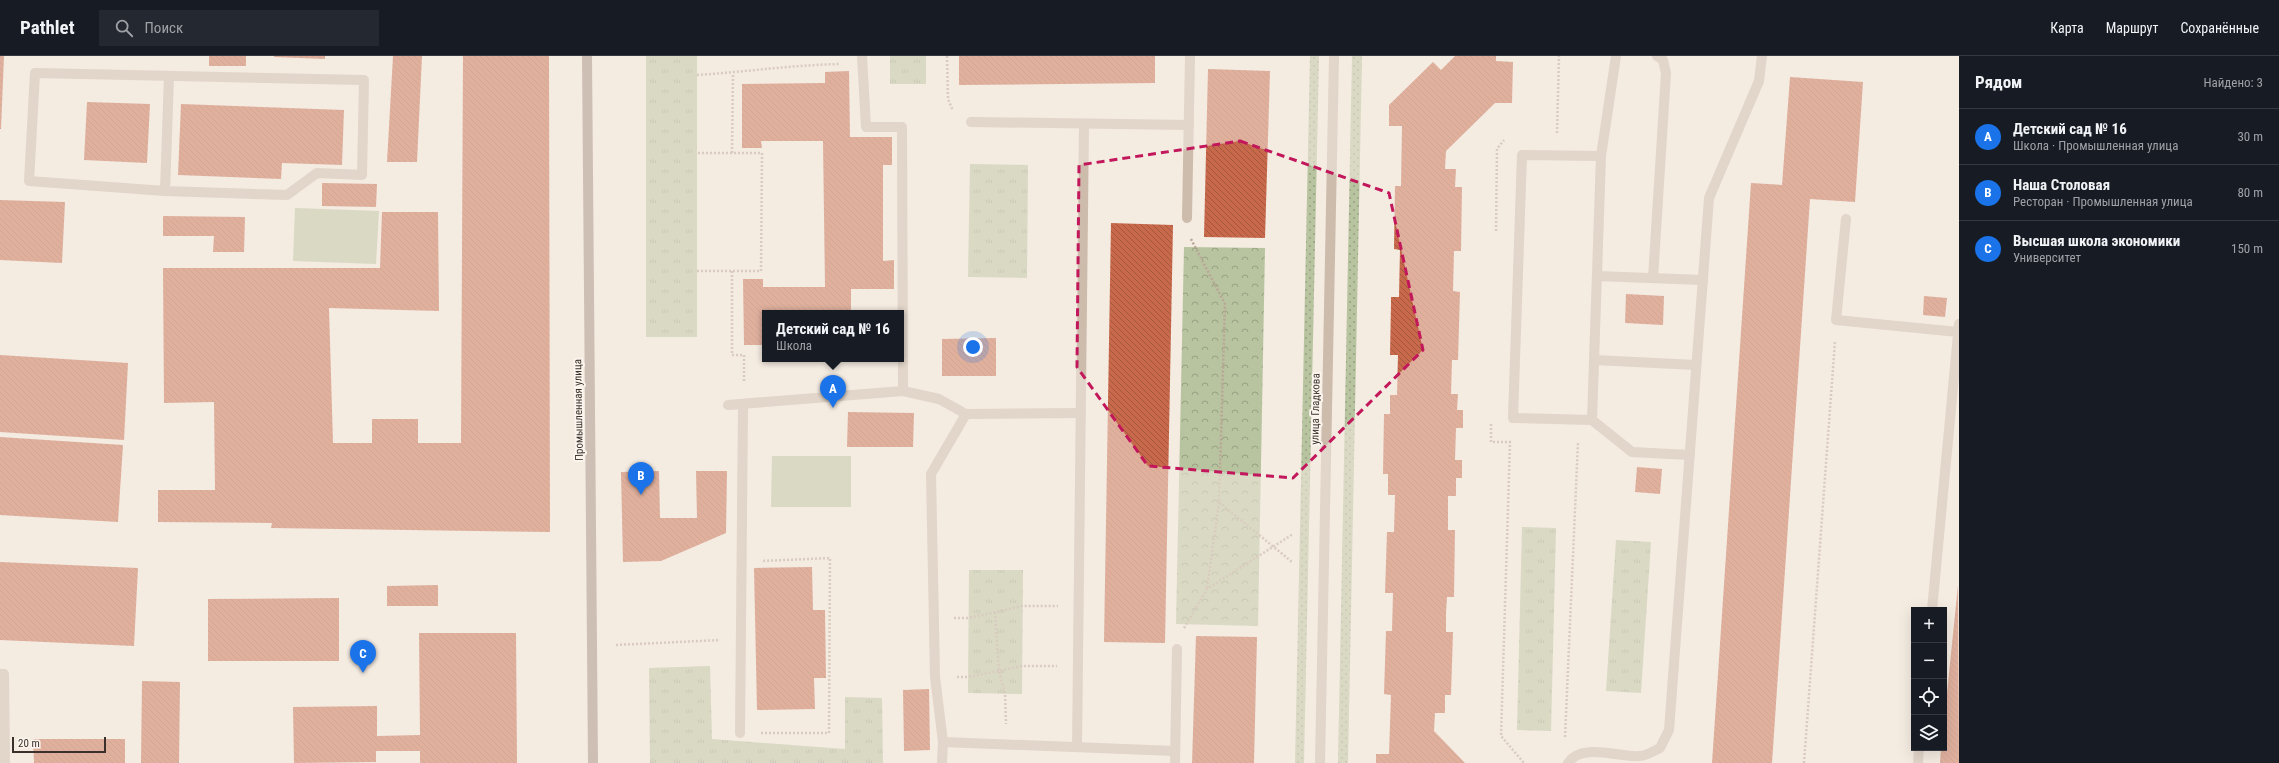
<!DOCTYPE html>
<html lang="ru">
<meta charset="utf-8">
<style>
:root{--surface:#171b24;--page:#242831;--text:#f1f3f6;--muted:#9ea1a6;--line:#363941;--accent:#1a73e8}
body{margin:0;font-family:"Roboto Condensed",sans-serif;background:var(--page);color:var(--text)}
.controls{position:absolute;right:12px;bottom:12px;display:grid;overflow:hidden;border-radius:0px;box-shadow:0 4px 16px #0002}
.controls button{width:36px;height:36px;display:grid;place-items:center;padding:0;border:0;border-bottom:1px solid var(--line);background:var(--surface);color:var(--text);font:20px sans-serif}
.scale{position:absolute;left:12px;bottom:10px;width:94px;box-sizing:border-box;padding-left:4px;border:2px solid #3b302b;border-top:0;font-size:11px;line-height:14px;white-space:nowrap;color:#3b302b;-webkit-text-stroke:3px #fbf5ee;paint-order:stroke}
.you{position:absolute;left:973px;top:291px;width:14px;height:14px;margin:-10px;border:3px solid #fff;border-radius:50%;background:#1a73e8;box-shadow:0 0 0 6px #1a73e833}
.badge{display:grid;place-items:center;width:26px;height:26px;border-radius:50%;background:var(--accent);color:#fff;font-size:13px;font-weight:700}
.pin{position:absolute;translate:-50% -33px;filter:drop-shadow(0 1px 2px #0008)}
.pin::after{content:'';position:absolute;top:21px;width:14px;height:12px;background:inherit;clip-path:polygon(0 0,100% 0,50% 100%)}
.popup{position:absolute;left:762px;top:254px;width:142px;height:52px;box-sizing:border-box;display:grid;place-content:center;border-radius:0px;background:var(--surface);filter:drop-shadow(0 1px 3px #0005);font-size:13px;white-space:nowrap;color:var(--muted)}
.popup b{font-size:15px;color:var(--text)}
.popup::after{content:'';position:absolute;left:50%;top:100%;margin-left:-8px;border:8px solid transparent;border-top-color:var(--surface)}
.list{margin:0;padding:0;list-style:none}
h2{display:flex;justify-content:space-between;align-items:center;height:52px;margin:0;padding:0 16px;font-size:17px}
h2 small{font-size:13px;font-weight:400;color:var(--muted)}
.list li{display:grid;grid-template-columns:26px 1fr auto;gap:12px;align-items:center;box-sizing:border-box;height:56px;padding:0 16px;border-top:1px solid var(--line)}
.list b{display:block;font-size:15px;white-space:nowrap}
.list p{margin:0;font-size:13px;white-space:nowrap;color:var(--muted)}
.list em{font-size:13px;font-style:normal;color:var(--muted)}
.icon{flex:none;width:22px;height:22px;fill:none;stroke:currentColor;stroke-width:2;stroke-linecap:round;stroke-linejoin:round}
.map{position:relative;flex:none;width:1959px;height:707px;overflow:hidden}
header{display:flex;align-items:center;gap:24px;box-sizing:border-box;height:56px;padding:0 20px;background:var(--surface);border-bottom:1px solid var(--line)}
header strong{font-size:19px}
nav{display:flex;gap:22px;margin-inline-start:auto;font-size:14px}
.search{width:280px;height:36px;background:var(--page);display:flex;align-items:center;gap:10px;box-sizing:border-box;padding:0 14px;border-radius:0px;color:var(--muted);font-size:15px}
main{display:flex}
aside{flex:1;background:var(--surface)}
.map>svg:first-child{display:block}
.grass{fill:url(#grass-dots)}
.forest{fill:url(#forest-crowns)}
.park{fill:url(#park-tufts)}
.pitch{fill:#b8c4a0}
.building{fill:url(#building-back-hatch)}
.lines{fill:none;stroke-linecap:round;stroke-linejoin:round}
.path{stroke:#b9a596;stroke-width:2.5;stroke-dasharray:2 2;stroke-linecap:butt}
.lane{stroke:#cdbbac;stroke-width:10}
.street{stroke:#cdbbac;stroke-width:10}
.secondary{stroke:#a18a7d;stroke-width:10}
.marked{fill:none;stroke:#c2185b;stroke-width:3;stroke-dasharray:8 5;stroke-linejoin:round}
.labels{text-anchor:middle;stroke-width:4;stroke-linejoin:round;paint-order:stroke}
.street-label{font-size:11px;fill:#3b302b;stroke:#fbf5ee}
</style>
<header>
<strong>Pathlet</strong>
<div class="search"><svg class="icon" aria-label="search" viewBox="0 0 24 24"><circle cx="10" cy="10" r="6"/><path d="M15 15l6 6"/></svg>Поиск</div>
<nav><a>Карта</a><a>Маршрут</a><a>Сохранённые</a></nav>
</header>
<main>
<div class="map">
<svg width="1959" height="707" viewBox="0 0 1959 707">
<defs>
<pattern id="grass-dots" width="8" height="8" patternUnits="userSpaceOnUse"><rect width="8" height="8" fill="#b8c4a0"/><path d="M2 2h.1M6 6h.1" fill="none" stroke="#97a083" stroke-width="1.8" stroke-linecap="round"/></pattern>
<pattern id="forest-crowns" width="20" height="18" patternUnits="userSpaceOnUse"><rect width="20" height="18" fill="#b8c4a0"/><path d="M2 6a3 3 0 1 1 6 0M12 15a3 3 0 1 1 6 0" fill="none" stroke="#97a083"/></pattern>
<pattern id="park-tufts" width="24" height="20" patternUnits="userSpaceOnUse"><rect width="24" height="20" fill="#b8c4a0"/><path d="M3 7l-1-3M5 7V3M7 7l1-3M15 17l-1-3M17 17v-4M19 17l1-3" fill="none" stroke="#97a083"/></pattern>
<pattern id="building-back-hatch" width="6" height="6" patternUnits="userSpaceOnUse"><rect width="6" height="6" fill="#c8694b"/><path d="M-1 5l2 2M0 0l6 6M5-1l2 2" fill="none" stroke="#a4573f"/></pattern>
</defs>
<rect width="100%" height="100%" fill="#f4ebe1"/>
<!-- grass -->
<g class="grass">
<path d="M1310 0H1319L1304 707H1295Z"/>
<path d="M1352 0H1362L1348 707H1338Z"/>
</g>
<!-- forest -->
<path class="forest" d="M1184 191 1265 192 1258 570 1176 568Z"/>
<!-- park -->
<g class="park">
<rect x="646" y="0" width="51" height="281"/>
<rect x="890" y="0" width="36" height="28"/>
<path d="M970 108 1028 109 1027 222 968 221Z"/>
<path d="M1522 471 1556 472 1551 675 1517 674Z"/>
<path d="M1616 484 1651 486 1641 637 1606 635Z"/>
<path d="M969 514H1023L1022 638 968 637Z"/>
<path d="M710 610 712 683 845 693V641L882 642 883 707H650L649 612Z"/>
</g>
<!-- pitch -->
<g class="pitch">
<path d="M295 152 379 155 376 208 293 205Z"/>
<path d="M772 400H851V451H771Z"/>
</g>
<!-- building -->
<g class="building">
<path d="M0 0H4L1 73H0Z"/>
<rect x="209" y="0" width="37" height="10"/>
<path d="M274 0H325V3L274 1Z"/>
<path d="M393 0H422L417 106H387Z"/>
<path d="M463 0H549L550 476 271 472 272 467 158 466V434H215L214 346 164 347 163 212H380L382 156H438L439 255 329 252 333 387H372V363H418V387H461Z"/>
<path d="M959 0H1155V27L959 29Z"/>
<path d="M1455 0H1496V5L1513 6 1512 47H1495L1446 95 1445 113H1456L1455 131H1462L1461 195H1454L1453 235 1460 236 1458 304H1452L1451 338H1458L1457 354H1463V372H1456L1455 404H1462V422H1456V440H1448V474H1455L1454 541H1447L1446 557V576H1453L1451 639H1445V657H1435L1434 675 1465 707H1376V698H1389L1391 639 1384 638 1386 575H1392L1393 537H1385L1387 476H1394L1395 439H1388V418H1383L1384 358H1390V339H1397L1398 299H1390L1391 248V241H1399L1400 194 1394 193 1395 130H1401L1402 70H1389V49L1433 6 1441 14Z"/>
<path d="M1208 13 1270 15 1265 182 1204 181Z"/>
<path d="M849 15 850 81H892V109H883V205L894 204V233H851V257H765V289H744L743 223H763V231H825L823 85H761L762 92H742V28L825 27V16Z"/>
<path d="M1790 21 1863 26 1855 146 1810 143 1772 707H1712L1751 127 1782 129Z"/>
<path d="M87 46 150 48 147 107 84 104Z"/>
<path d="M181 48 344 54 342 109 282 107 281 123 178 119Z"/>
<path d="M322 127 377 128 376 151 322 150Z"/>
<path d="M0 144 65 146 62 207 0 204Z"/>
<path d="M163 160 245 161 244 196H213L214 180H163Z"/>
<path d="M1111 167 1173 169 1165 587 1104 586Z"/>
<path d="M1626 238 1664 240 1663 269 1625 267Z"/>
<path d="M1924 240 1947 242 1945 261 1923 259Z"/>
<path d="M996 282V320H942V283Z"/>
<path d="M0 299 128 307 124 384 0 376Z"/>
<path d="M848 356 914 357 913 391H847Z"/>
<path d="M0 381 123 389 118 466 0 459Z"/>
<path d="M1637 411 1662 413 1660 438 1635 436Z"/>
<path d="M659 415 660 462H697L696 415H727L726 477 661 505 623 506 621 416Z"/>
<path d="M0 506 138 512 134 590 0 584Z"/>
<path d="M812 511 813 554H825L826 622H814L815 653 757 654 754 512Z"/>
<path d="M438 529V550H387V530Z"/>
<path d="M1958 529 1959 707H1940L1941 692H1944V666Z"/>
<path d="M339 542V605H208V543Z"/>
<path d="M419 577H516L517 707H420V695H376V706L294 707 293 651 377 650V680L420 679Z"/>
<path d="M1196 580 1257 581 1254 707H1192Z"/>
<path d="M142 625 180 626 179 707H141Z"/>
<path d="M929 633 930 694 904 695 903 634Z"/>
<path d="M33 683H125V707H34Z"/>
</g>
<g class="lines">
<!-- path -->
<g class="path">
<path d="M947 0 948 43 953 55"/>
<path d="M697 19C745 16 792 9 840 8"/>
<path d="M1557 77 1559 0"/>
<path d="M732 97 733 17"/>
<path d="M1496 175 1497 93 1504 84"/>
<path d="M1191 183 1225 248 1219 446 1207 533"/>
<path d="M697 215H761L762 97H697"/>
<path d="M732 215V299H744V326"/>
<path d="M1491 368V386H1510L1501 680 1524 707"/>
<path d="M1219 446 1292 506"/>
<path d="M995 556 999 615 1005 637 1006 668"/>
<path d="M954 562H969L1022 550H1058"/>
<path d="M1184 572 1207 533 1293 478"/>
<path d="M616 589 720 584"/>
<path d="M957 621H968L1022 610H1057"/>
<path d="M761 677H829L830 502 762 505"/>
<path d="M1565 681 1578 386"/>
<path d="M1804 707 1835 285"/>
</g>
<!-- lane -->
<g class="lane">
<path d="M35 17 364 24 362 119 317 117 287 139 165 135 29 125Z"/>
<path d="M971 66 1189 69"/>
<path d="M1601 100 1522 99 1513 362 1592 364 1601 100 1616 0"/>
<path d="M165 135 169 20"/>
<path d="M1187 162 1190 0"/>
<path d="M1846 163 1836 264 1958 276"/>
<path d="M1597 220 1703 224"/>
<path d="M1653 222 1666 17 1663 4 1657 0"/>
<path d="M1594 304 1696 309"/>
<path d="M903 335 939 343 966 358"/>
<path d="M728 349 903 335 902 71H866L862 0"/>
<path d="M1592 364 1632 396 1690 399"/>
<path d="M1932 554 1959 268"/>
<path d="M0 618H4L5 707"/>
<path d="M740 677 743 349"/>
<path d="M943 686 1175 695"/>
<path d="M1077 691 1084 68"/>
<path d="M942 707 943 686 935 621 931 418 966 358 1081 357"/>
<path d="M1175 707 1177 593"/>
<path d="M1568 707C1582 686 1620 702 1640 700 1646 700 1654 695 1660 692L1669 674 1709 142 1759 25 1762 0"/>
<path d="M1918 707 1919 692"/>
</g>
<!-- street -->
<path class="street" d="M1320 707 1334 0"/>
<!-- secondary -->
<path class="secondary" d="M587 0 593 707"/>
</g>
<!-- marked area -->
<path d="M0 0H1959V707H0ZM1240 85 1389 137 1423 294 1293 422 1148 410 1077 311 1079 109Z" fill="#f4ebe1" fill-opacity=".55" fill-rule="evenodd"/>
<path class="marked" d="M1240 85 1389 137 1423 294 1293 422 1148 410 1077 311 1079 109Z"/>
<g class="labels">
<!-- street labels -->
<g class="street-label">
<text transform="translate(1315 353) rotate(-89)" y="4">улица Гладкова</text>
<text transform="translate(578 354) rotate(-91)" y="4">Промышленная улица</text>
</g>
</g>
</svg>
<div class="controls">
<button>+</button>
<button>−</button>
<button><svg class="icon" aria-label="locate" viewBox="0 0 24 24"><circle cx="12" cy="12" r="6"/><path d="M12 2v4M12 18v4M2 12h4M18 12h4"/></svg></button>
<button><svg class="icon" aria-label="layers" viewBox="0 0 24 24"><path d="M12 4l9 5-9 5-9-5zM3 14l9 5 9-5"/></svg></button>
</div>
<div class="scale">20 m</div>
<div class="you"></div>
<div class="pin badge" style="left:833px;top:352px">A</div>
<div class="popup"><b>Детский сад № 16</b>Школа</div>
<div class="pin badge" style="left:641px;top:439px">B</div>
<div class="pin badge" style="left:363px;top:617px">C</div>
</div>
<aside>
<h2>Рядом<small>Найдено: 3</small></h2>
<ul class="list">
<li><span class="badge">A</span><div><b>Детский сад № 16</b><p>Школа · Промышленная улица</p></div><em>30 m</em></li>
<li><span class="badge">B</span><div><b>Наша Столовая</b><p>Ресторан · Промышленная улица</p></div><em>80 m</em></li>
<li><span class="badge">C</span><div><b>Высшая школа экономики</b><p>Университет</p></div><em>150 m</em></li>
</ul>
</aside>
</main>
